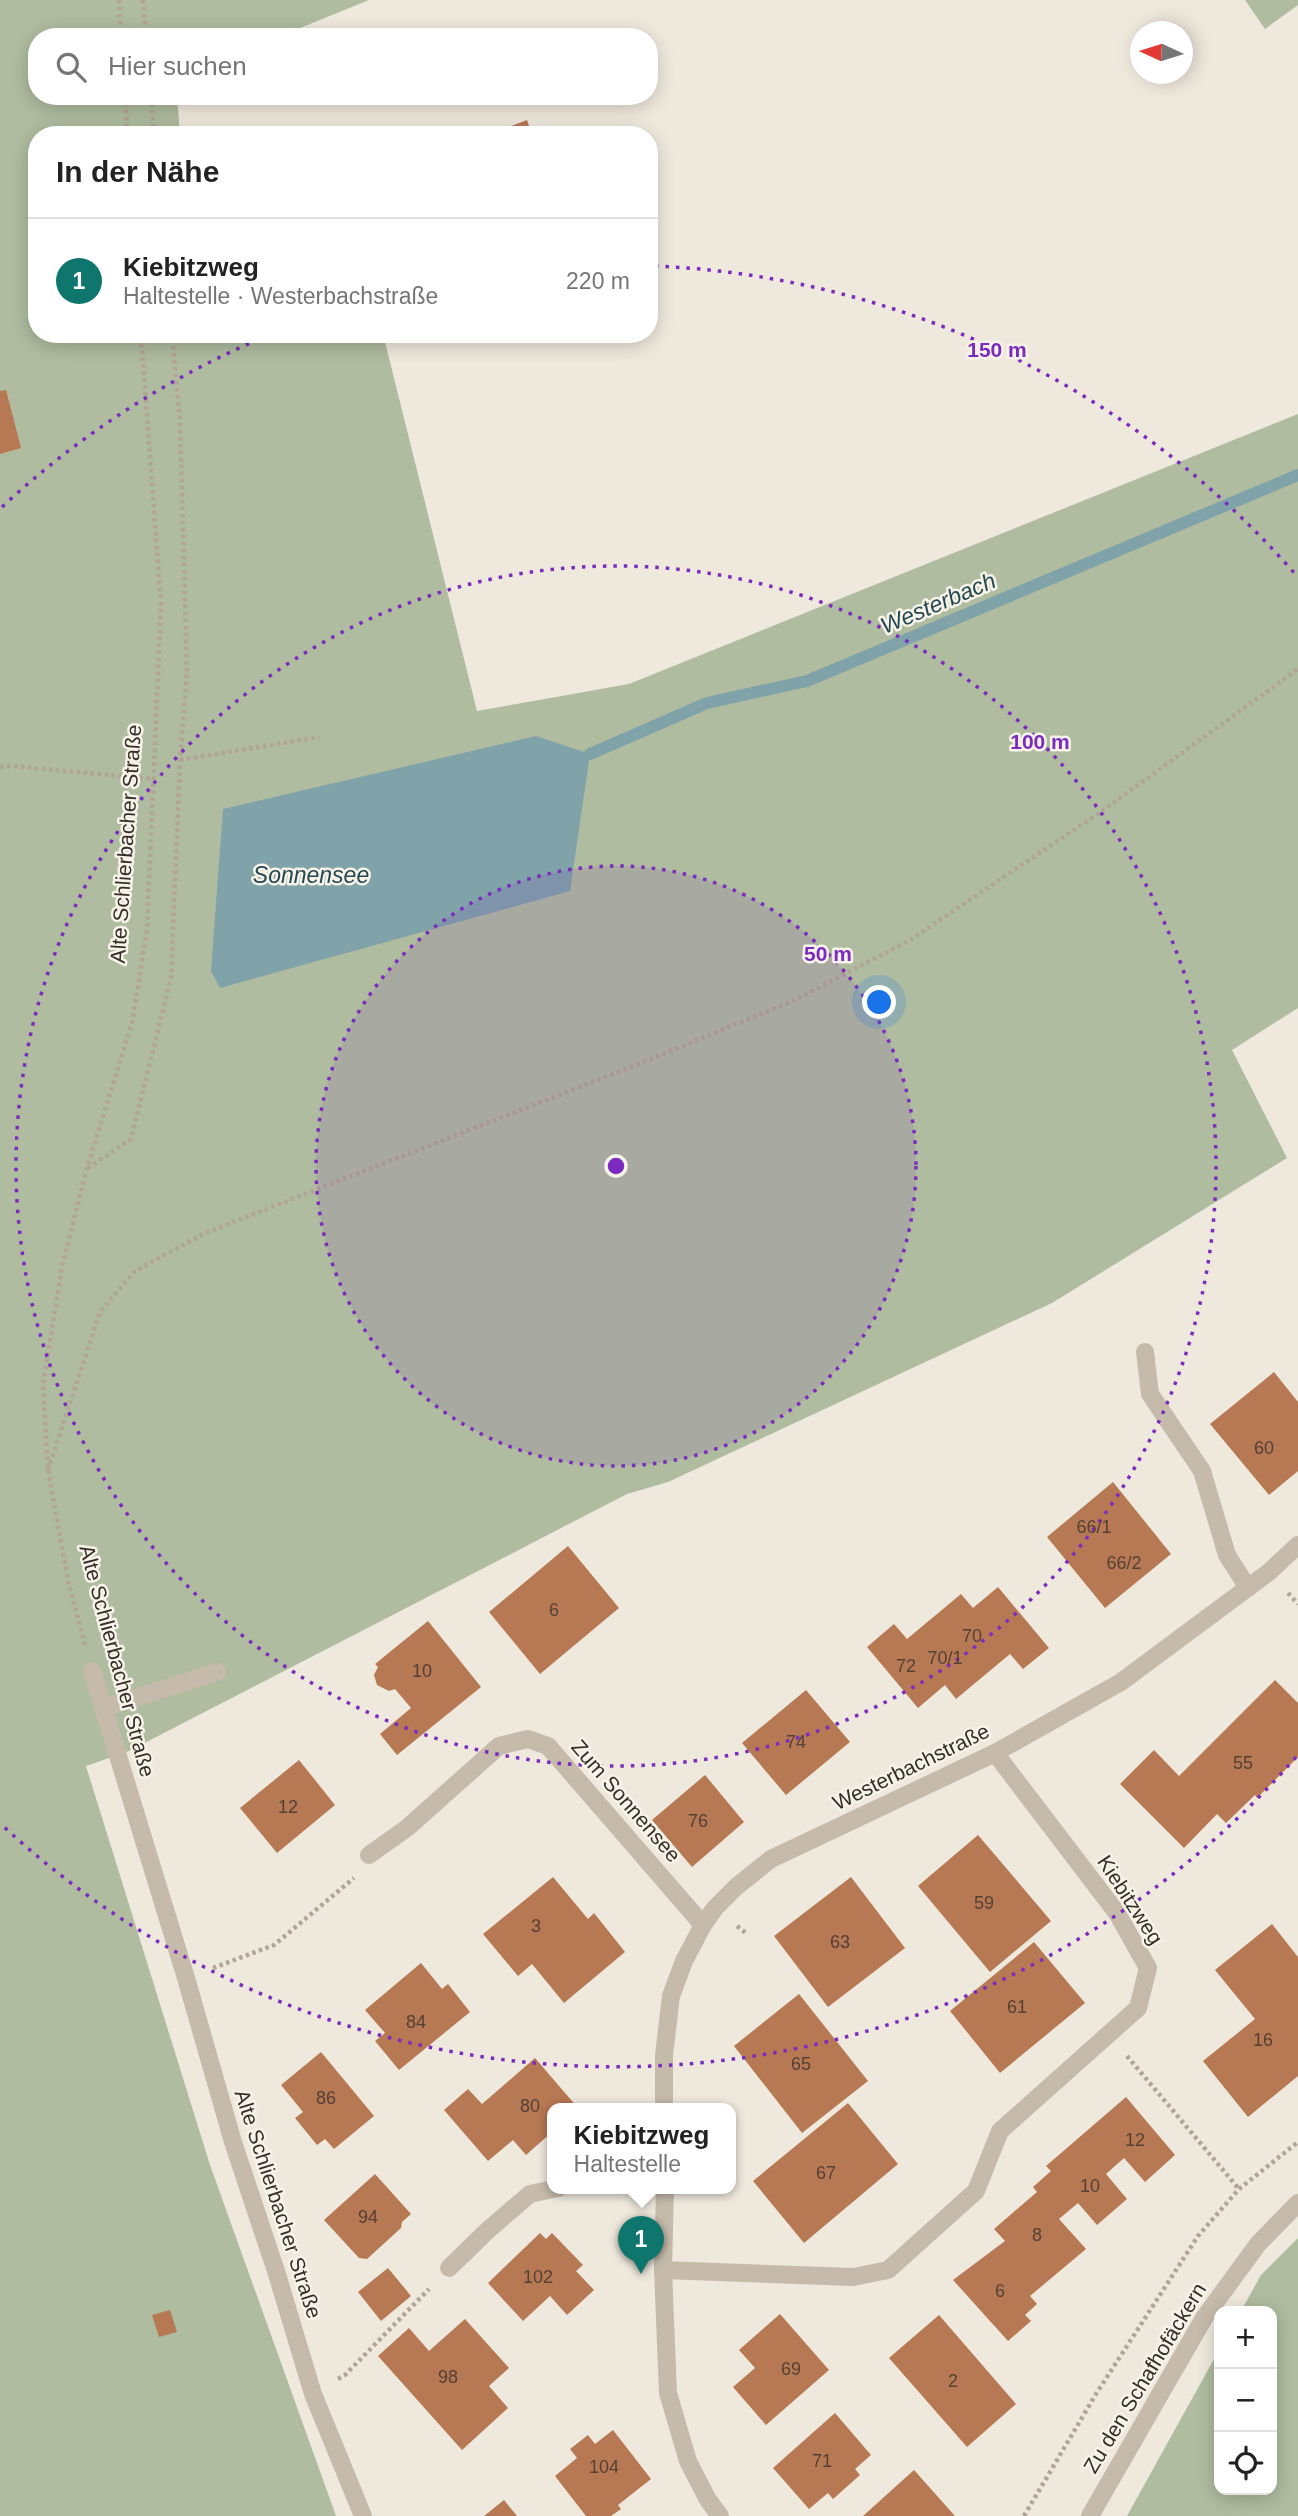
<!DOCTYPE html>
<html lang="de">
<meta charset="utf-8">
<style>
:root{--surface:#fff;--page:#f2f2f2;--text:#222;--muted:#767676;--line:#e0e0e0;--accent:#0f766e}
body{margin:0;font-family:Helvetica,sans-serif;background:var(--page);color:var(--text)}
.controls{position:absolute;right:21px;bottom:21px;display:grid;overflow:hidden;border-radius:14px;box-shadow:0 4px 18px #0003}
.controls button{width:63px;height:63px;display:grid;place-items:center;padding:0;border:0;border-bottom:2px solid var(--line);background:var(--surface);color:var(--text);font:35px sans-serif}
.compass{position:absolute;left:1130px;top:21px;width:63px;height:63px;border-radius:50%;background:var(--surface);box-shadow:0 4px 18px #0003;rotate:274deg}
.you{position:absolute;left:880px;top:1003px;width:24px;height:24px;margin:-18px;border:5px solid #fff;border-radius:50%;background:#1a73e8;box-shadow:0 0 0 10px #1a73e833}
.badge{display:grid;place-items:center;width:46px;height:46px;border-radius:50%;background:var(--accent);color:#fff;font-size:23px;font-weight:700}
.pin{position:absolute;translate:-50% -58px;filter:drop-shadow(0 2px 4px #0008)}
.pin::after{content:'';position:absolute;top:37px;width:24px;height:21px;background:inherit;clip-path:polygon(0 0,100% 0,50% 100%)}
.popup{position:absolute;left:547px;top:2103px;width:189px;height:91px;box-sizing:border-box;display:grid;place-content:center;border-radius:14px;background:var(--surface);filter:drop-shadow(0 2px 5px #0005);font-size:23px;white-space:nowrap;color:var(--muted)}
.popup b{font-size:26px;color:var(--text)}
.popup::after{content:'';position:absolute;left:50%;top:100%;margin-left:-14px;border:14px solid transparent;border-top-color:var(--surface)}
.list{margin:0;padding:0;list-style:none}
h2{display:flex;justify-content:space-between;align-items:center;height:91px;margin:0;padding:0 28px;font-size:30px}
h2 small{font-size:23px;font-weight:400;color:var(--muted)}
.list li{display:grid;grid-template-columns:46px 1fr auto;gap:21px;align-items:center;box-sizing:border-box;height:126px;padding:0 28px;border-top:2px solid var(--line)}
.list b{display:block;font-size:26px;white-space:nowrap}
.list p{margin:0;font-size:23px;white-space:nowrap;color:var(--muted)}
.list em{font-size:23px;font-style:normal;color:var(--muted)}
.icon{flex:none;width:38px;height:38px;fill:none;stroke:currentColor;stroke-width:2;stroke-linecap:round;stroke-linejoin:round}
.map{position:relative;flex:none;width:1298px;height:2516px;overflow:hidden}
.search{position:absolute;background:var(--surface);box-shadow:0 4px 18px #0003;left:28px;top:28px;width:630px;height:77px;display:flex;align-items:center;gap:18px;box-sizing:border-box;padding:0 24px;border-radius:28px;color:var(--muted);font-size:26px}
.panel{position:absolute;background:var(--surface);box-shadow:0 4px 18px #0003;left:28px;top:126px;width:630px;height:217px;border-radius:28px}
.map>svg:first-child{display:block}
.green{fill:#afbc9f}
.water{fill:#80a2a9}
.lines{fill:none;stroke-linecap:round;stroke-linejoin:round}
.stream{stroke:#80a2a9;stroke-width:12}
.building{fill:#b77854}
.path{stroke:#b1a595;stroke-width:4.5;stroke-dasharray:3.5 3.5;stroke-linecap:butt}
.minor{stroke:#c6bbab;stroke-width:18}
.ring{fill:none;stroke:#7b2cbf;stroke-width:3.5;stroke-dasharray:3.5 7}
.labels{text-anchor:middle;stroke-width:5;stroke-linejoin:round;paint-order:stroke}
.number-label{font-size:18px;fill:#554034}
.street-label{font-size:21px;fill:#342e29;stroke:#f7f3e9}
.water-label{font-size:23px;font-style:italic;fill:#244851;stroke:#f7f3e9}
.centre{fill:#7b2cbf;stroke:#f7f3e9;stroke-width:3.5}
.ring-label{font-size:21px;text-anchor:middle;font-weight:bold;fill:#7b2cbf;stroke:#f7f3e9;stroke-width:5;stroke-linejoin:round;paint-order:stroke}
</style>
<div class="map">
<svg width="1298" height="2516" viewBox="0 0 1298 2516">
<rect width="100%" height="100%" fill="#efe9dd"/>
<!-- green -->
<g class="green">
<path d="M0 0H369L278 37H37V96H177L180 135H37V334H195L196 340 273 334H383L477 711 629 684 1298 414V1008L1232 1050 1287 1158 1052 1303 668 1482 627 1494 129 1751 86 1766 210 2165 336 2516H0Z"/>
<path d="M1245 0H1298V5L1265 29Z"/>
<path d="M1298 2238V2516H1127L1219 2350V2490H1272V2311H1241L1261 2275Z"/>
</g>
<!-- water -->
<path class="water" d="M536 736 590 754 570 891 220 988 211 971 223 809Z"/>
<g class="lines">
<!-- stream -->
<path class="stream" d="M590 754 707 703 807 681 1298 475"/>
</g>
<!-- building -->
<g class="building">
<path d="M527 120 532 135H505L503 129Z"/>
<path d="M6 390 21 448 0 454V391Z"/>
<path d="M1274 1372 1298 1402V1471L1269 1495 1210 1424Z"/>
<path d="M1113 1482 1171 1554 1105 1608 1047 1537Z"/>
<path d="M568 1546 619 1608 540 1674 489 1612Z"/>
<path d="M998 1587 1049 1648 1023 1669 1010 1654 956 1699 945 1685 918 1708 867 1647 894 1624 907 1639 961 1594 973 1608Z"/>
<path d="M428 1621 481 1687 397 1755 380 1734 411 1708 395 1689 389 1691 377 1685 374 1675 378 1667 375 1664Z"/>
<path d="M1275 1680 1298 1703V1757L1257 1798 1255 1795 1226 1823 1217 1814 1184 1848 1120 1784 1154 1750 1179 1776Z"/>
<path d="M806 1690 850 1742 786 1795 742 1743Z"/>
<path d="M299 1760 335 1805 277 1853 240 1808Z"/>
<path d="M705 1775 744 1822 692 1867 652 1820Z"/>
<path d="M978 1835 1051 1921 990 1972 918 1886Z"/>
<path d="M553 1877 588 1919 594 1913 625 1952 564 2003 532 1964 518 1976 483 1934Z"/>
<path d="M851 1877 905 1948 828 2007 774 1936Z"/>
<path d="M1272 1924 1298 1957V2076L1248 2117 1203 2061 1255 2019 1215 1970Z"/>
<path d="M1034 1942 1085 2003 1000 2073 950 2011Z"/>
<path d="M421 1963 442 1989 448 1984 470 2012 399 2070 375 2041 385 2033 365 2010Z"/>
<path d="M799 1994 868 2081 802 2133 734 2046Z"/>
<path d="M321 2052 374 2116 334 2149 325 2139 317 2145 295 2118 303 2112 281 2085Z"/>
<path d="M535 2058 578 2108H552V2132L526 2155 513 2140 488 2161 444 2110 468 2089 482 2104Z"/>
<path d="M1126 2097 1175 2155 1145 2182 1124 2158 1106 2174 1127 2199 1097 2225 1078 2203 1059 2219 1086 2249 1030 2296 1037 2304 1025 2315 1031 2321 1008 2341 953 2280 1005 2241 994 2229 1037 2192 1033 2187 1051 2171 1046 2166Z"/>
<path d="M848 2103 898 2164 804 2243 753 2181Z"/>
<path d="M375 2174 411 2214 402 2222 401 2228 367 2259 359 2258 324 2220Z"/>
<path d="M540 2233 546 2239 552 2233 583 2265 576 2271 594 2290 567 2315 550 2296 523 2321 488 2283Z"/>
<path d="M388 2268 411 2296 381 2321 358 2292Z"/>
<path d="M170 2310 177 2332 159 2337 152 2315Z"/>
<path d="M780 2314 829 2370 766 2425 733 2387 755 2368 739 2350Z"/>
<path d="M939 2315 1016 2404 967 2447 889 2358Z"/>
<path d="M465 2319 509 2368 489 2386 508 2408 462 2450 378 2356 409 2328 429 2351Z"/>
<path d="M835 2413 871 2455 855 2469 860 2475 833 2499 828 2493 809 2509 773 2468Z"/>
<path d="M613 2430 651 2479 618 2505 621 2509 611 2516H586L555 2476 577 2458 570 2449 588 2435 595 2444Z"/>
<path d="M914 2470 955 2516H863Z"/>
<path d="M504 2500 517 2516H484Z"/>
</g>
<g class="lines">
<!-- path -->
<g class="path">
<path d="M119 0 121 37"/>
<path d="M143 0 146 37"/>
<path d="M125 96 127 135"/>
<path d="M151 96 154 135"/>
<path d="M180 760 319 737"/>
<path d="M0 767 11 766 155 779"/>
<path d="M88 1168 131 1139 171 978 180 760 187 672 180 422 172 334"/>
<path d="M48 1470 100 1312 135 1271 205 1233 631 1067 795 1000 910 940 1102 811 1298 669"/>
<path d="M1288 1593 1298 1604"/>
<path d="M85 1645 68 1580 48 1470 43 1385 62 1266 87 1168 132 1023 147 930 161 605 141 334"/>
<path d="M737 1926 747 1934"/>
<path d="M213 1968 274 1945 354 1878"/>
<path d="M1127 2056 1239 2189"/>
<path d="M338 2379 345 2375 429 2289"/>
<path d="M1024 2516 1096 2394 1198 2236 1239 2189 1298 2142"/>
</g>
<!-- minor -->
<g class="minor">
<path d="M1145 1352 1150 1394 1202 1471 1227 1555 1248 1588"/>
<path d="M92 1671 186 1978 233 2142 276 2271 313 2394 363 2516"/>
<path d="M103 1708 217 1672"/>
<path d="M369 1855 407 1828 499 1746 528 1739 548 1746 703 1925"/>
<path d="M664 2108V2055L671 1996 684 1961 703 1925 715 1908 736 1887 771 1859 995 1753 1121 1682 1269 1572 1298 1545"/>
<path d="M665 2188 663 2270 668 2393 688 2461 708 2500 720 2516"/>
<path d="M449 2268 487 2231 530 2194 558 2188"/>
<path d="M663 2270 853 2277 888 2270 976 2191 1000 2131 1138 2008 1148 1968 1117 1913 995 1753"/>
<path d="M1090 2516 1204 2318 1258 2244 1298 2203"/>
</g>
</g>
<!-- distance rings -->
<circle cx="616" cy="1166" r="300" fill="#7b2cbf" fill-opacity=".12"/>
<g class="ring">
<circle cx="616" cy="1166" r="300"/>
<circle cx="616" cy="1166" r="600"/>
<path d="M1296 1757A901 901 0 0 1 2 1825M2 507A901 901 0 0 1 264 337M655 266A901 901 0 0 1 1296 575"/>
</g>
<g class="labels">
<!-- number labels -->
<g class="number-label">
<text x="1264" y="1454">60</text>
<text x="1094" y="1533">66/1</text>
<text x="1124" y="1569">66/2</text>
<text x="554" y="1616">6</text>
<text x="972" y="1642">70</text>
<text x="945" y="1664">70/1</text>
<text x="906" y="1672">72</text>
<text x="422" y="1677">10</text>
<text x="796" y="1748">74</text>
<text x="1243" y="1769">55</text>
<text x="288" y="1813">12</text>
<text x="698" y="1827">76</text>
<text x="984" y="1909">59</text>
<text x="536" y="1932">3</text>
<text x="840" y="1948">63</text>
<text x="1017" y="2013">61</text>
<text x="416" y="2028">84</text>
<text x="1263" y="2046">16</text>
<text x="801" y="2070">65</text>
<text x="326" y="2104">86</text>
<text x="530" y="2112">80</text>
<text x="1135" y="2146">12</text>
<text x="826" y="2179">67</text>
<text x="1090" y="2192">10</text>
<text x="368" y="2223">94</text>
<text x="1037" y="2241">8</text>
<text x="538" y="2283">102</text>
<text x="1000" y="2297">6</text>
<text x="791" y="2375">69</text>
<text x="448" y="2383">98</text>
<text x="953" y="2387">2</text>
<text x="822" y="2467">71</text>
<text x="604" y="2473">104</text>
</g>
<!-- street labels -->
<g class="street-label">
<text transform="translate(126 844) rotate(-86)" y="7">Alte Schlierbacher Straße</text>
<text transform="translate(117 1661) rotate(75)" y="7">Alte Schlierbacher Straße</text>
<text transform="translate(911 1767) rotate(-26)" y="7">Westerbachstraße</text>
<text transform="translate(626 1801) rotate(49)" y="7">Zum Sonnensee</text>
<text transform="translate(1130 1900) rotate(57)" y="7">Kiebitzweg</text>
<text transform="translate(278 2204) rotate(72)" y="7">Alte Schlierbacher Straße</text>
<text transform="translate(1145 2378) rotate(-59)" y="7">Zu den Schafhofäckern</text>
</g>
<!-- water labels -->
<g class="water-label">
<text transform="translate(938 603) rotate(-23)" y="8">Westerbach</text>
<text x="311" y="883">Sonnensee</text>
</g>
</g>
<circle cx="616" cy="1166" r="10" class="centre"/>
<g class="ring-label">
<text x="997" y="357">150 m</text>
<text x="1040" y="749">100 m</text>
<text x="828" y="961">50 m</text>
</g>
</svg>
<div class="controls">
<button>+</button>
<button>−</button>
<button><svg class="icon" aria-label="locate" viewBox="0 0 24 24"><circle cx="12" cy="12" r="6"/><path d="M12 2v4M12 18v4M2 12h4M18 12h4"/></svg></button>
</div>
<svg class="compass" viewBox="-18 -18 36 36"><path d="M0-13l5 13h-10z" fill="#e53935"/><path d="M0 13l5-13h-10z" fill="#767676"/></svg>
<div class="you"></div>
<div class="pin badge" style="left:641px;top:2274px">1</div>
<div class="popup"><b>Kiebitzweg</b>Haltestelle</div>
<div class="search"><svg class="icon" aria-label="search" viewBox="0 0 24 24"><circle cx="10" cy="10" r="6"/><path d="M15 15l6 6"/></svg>Hier suchen</div>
<section class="panel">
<h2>In der Nähe<small></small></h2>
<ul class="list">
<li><span class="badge">1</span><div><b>Kiebitzweg</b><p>Haltestelle · Westerbachstraße</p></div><em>220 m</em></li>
</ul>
</section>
</div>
